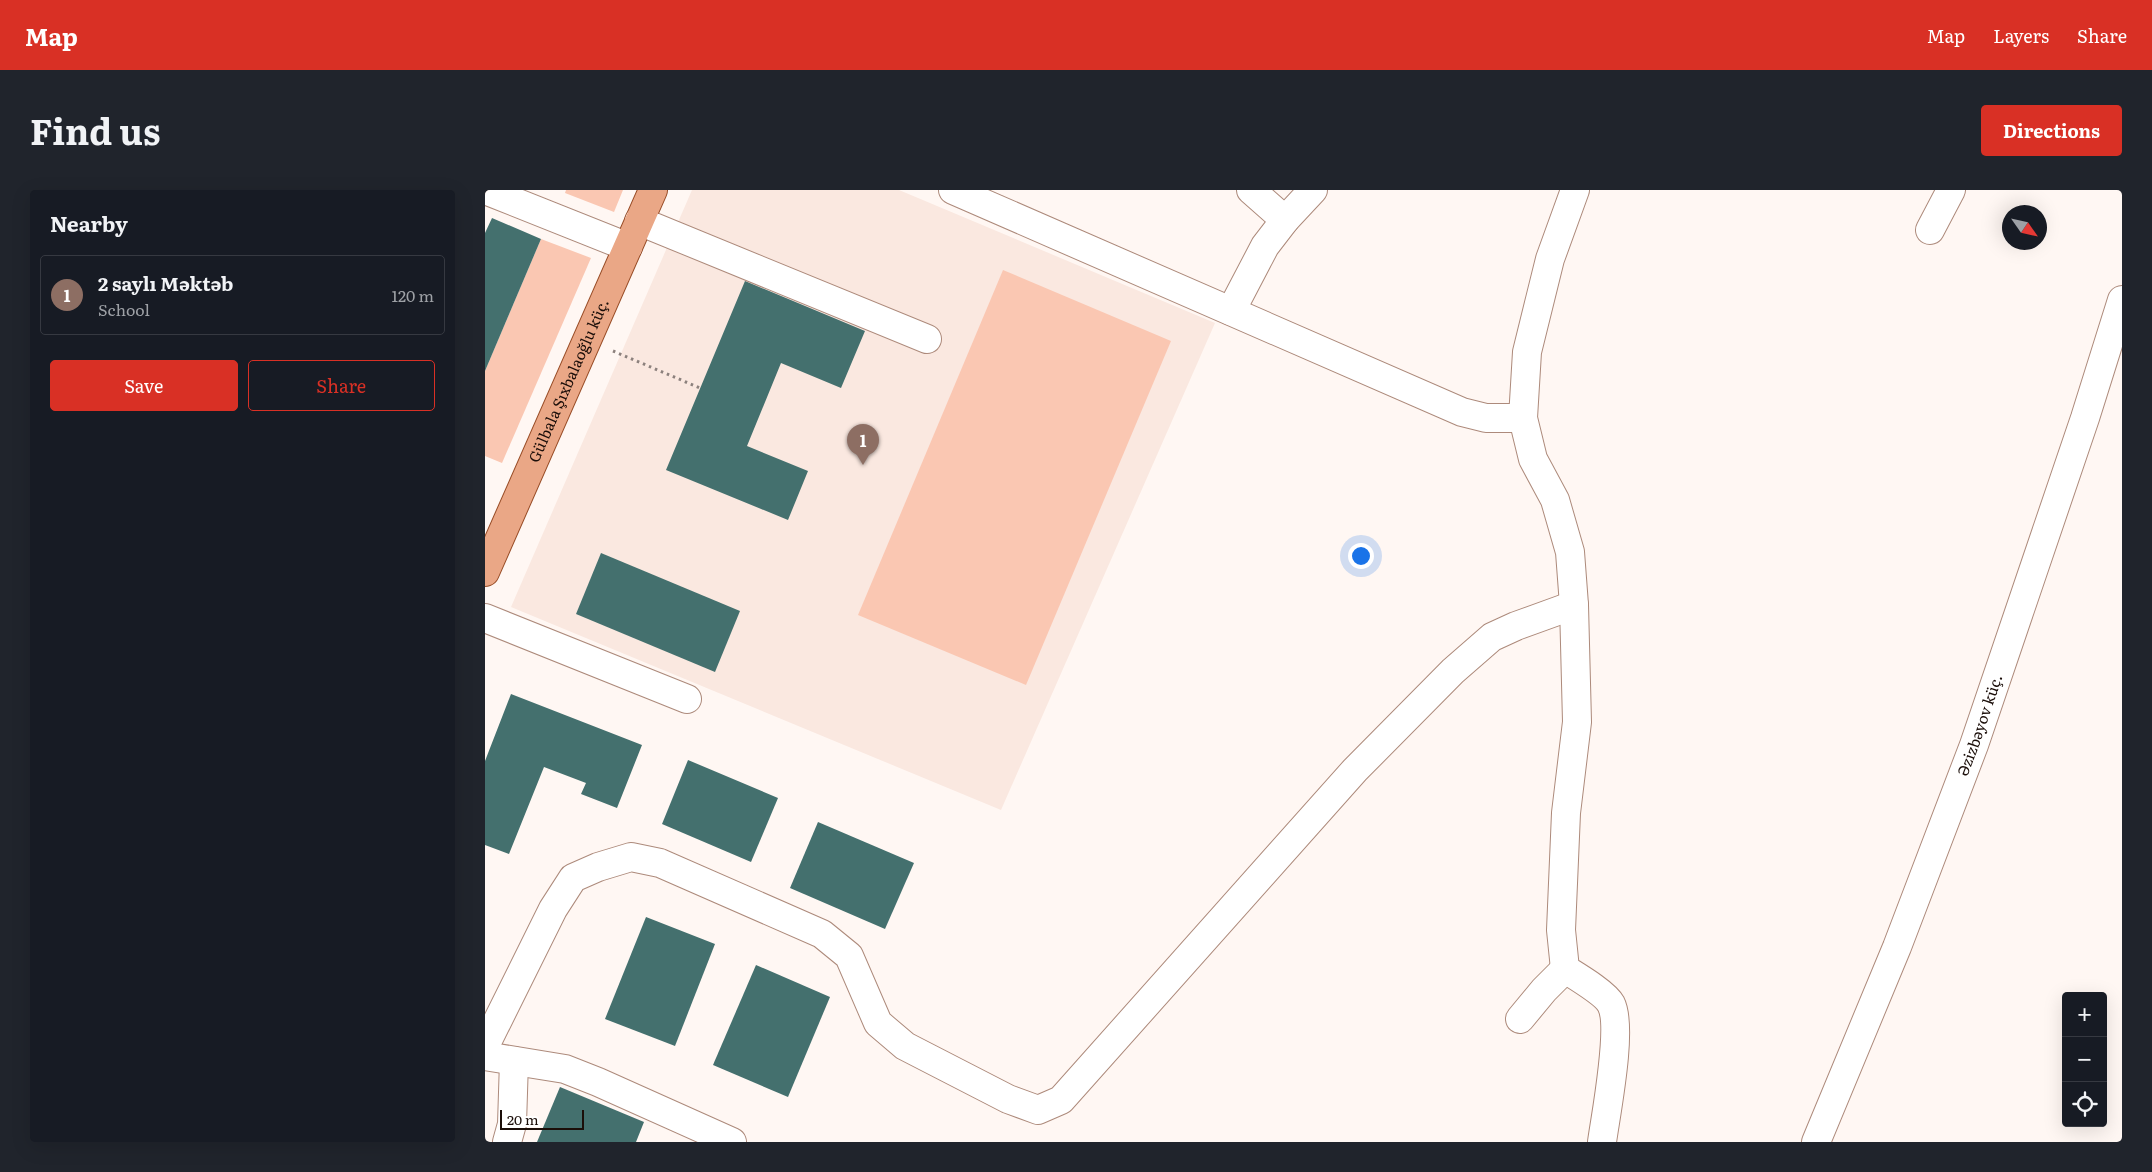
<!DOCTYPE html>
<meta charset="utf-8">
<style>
:root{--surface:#171b24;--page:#20242c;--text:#f1f3f6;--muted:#9ea1a6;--line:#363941;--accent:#d93025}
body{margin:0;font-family:Literata,serif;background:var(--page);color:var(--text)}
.controls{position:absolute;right:15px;bottom:15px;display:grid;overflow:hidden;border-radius:5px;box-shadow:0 5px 20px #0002}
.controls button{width:45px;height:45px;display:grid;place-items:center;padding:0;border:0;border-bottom:1px solid var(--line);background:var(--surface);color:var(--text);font:25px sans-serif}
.compass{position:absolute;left:1517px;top:15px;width:45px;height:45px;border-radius:50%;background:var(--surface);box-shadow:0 5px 20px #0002;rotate:124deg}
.scale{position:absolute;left:15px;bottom:12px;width:84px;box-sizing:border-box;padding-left:5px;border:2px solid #1b0e09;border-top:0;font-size:14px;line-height:18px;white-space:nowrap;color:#1b0e09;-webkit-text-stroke:4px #fff;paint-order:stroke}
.you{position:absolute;left:875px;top:365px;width:18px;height:18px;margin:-12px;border:4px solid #fff;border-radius:50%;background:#1a73e8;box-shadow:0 0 0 8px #1a73e833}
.badge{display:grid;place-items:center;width:32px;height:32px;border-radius:50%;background:var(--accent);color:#fff;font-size:16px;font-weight:700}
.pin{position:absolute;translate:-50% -41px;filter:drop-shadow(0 1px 2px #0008)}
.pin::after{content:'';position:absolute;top:26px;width:18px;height:15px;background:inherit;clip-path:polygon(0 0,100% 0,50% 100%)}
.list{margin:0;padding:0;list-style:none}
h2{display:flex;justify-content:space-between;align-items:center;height:65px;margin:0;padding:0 20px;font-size:21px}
h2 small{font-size:16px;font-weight:400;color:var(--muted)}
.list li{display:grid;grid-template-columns:32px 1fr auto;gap:15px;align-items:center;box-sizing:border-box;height:80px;margin:0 10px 10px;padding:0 10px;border:1px solid var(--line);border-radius:5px}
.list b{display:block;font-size:19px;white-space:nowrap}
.list p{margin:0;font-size:16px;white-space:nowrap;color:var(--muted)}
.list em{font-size:16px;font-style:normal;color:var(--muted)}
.actions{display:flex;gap:10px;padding:15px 20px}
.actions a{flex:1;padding:11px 0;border:1px solid var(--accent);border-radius:5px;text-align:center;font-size:18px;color:var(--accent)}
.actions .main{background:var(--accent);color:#fff}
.icon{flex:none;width:28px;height:28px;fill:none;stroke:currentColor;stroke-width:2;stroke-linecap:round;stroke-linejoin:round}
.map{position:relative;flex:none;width:1637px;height:952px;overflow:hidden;border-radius:5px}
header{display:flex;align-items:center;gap:30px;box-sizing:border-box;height:70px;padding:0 25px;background:var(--accent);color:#fff}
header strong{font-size:24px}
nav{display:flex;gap:28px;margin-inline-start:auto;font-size:18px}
.intro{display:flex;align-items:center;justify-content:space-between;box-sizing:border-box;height:120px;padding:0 30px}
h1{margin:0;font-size:35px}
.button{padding:12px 22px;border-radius:5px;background:var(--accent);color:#fff;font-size:18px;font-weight:700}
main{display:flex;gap:30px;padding:0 30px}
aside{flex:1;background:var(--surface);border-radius:5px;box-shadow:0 5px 20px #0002}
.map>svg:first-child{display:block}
.built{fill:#fae8e0}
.green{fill:#fac7b2}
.building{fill:#44706e}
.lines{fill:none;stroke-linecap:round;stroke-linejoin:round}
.minor-casing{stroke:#ad8a7b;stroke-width:30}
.major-casing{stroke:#984c26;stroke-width:30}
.path{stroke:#8c817d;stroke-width:3;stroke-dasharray:2.5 4;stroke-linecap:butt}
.minor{stroke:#fff;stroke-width:28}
.major{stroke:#eaa786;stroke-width:28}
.labels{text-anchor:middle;stroke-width:4;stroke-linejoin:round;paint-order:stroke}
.street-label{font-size:15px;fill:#1b0e09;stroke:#fff}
</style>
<header>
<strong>Map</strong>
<nav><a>Map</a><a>Layers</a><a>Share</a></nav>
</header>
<div class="intro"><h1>Find us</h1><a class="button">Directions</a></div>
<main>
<aside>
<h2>Nearby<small></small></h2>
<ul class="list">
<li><span class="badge" style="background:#8d6e63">1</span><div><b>2 saylı Məktəb</b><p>School</p></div><em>120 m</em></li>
</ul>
<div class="actions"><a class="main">Save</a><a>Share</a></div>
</aside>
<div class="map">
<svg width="1637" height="952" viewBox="0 0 1637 952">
<rect width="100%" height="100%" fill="#fff7f3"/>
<!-- built -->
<path class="built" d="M207 0H414L730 133 516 620 26 417Z"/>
<!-- green -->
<g class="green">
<path d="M81 0H138L129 22 80 3Z"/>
<path d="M56 49 106 68 17 273 0 266V181Z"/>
<path d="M518 80 686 151 541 495 373 425Z"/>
</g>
<!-- building -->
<g class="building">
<path d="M7 28 56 49 0 181V43Z"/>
<path d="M260 91 380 141 356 198 296 173 262 256 323 281 303 330 181 280Z"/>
<path d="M116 363 255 421 230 482 91 424Z"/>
<path d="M26 504 157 555 132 618 96 604 101 593 59 577 24 664 0 655V571Z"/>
<path d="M203 570 293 608 266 672 177 634Z"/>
<path d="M333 632 429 673 400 739 305 698Z"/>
<path d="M161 727 230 754 190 856 120 829Z"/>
<path d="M271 775 345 807 303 907 228 875Z"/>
<path d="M75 897 159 932 151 952H52Z"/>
</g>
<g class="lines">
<!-- minor casing -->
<g class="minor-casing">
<g id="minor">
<path d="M0 0 143 57"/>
<path d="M468 0 977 222 1001 228H1038"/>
<path d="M766 0 800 30"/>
<path d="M1090 0 1065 69 1042 162 1038 228 1048 269 1070 310 1085 362 1089 415 1092 532 1081 623 1076 740 1080 779C1091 786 1120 803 1126 814 1138 837 1121 923 1117 952"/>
<path d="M154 31 442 149"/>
<path d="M1445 40 1466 0"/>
<path d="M746 121 780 56 800 30 828 0"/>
<path d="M0 428 202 509"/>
<path d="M1035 829 1059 800 1080 779"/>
<path d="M0 856 68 719 88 688 113 677 146 667 175 673 337 744 364 766 393 833 420 856 523 909 553 920 576 910 870 580 968 481 1007 447 1031 436 1089 415"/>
<path d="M0 866 80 879 113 892 247 952"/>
<path d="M22 952 27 934 29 871"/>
<path id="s1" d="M1331 952 1412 757 1489 555 1600 228 1637 110"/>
</g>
</g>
<!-- major casing -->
<g class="major-casing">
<g id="major">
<path id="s2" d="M0 382 168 0"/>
</g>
</g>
<!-- path -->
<path class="path" d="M128 161 215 198"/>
<!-- minor -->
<use href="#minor" class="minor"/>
<!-- major -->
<use href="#major" class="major"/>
</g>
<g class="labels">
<!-- street labels -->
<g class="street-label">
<text dy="5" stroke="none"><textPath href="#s2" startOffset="209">Gülbala Şıxbalaoğlu küç.</textPath></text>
<text dy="5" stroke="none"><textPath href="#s1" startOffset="448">Əzizbəyov küç.</textPath></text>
</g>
</g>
</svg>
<div class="controls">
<button>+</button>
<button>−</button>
<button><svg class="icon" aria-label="locate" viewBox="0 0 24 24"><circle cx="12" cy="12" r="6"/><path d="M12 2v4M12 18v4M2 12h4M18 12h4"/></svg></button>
</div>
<svg class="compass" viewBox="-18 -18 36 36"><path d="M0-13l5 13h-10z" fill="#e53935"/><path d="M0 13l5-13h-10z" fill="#9ea1a6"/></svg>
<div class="scale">20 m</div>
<div class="you"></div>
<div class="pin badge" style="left:378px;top:275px;background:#8d6e63">1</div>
</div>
</main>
